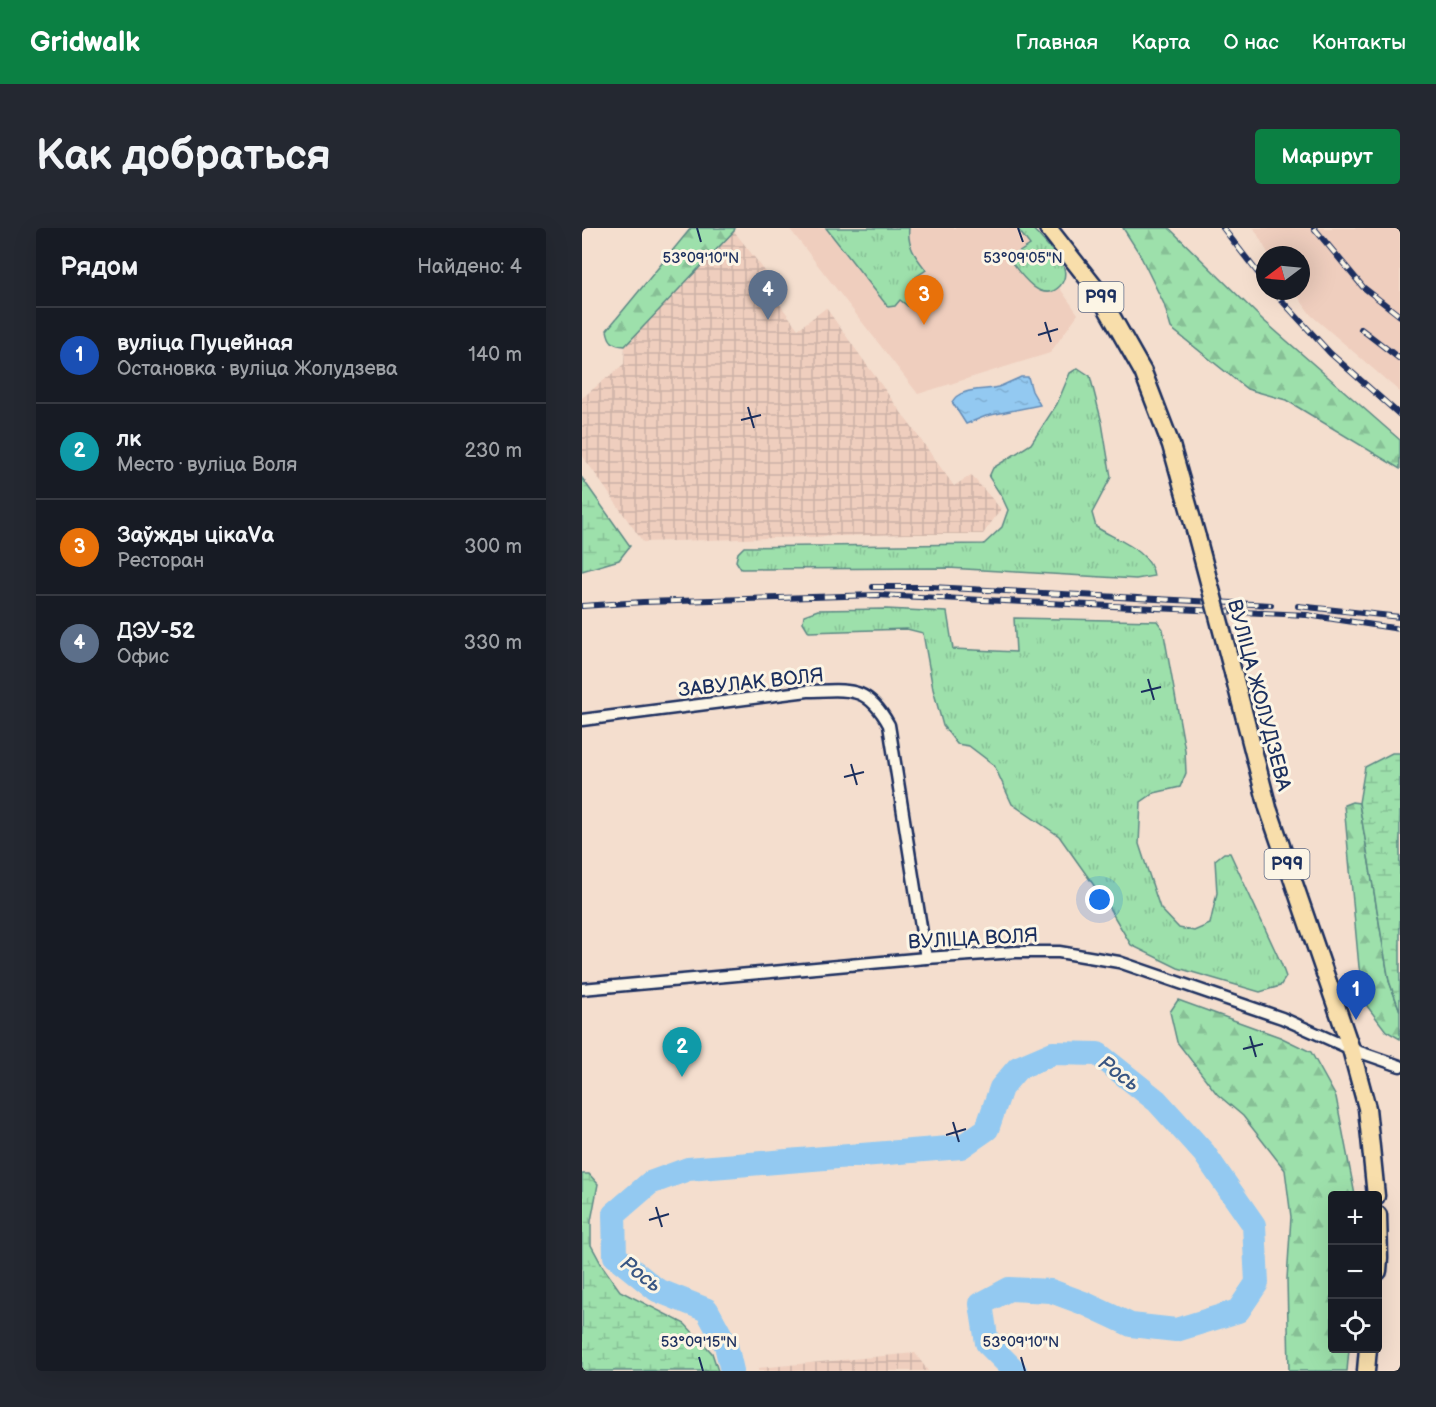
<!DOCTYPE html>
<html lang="ru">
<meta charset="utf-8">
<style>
:root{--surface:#171b24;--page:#242831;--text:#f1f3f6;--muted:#9ea1a6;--line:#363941;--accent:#0b8043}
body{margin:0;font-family:"Balsamiq Sans",sans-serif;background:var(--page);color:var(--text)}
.controls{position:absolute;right:18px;bottom:18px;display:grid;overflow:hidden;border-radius:6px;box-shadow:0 6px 24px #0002}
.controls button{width:54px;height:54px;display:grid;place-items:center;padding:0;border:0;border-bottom:2px solid var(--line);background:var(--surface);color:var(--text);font:30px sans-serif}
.compass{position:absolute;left:674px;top:18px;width:54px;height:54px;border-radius:50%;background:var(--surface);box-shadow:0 6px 24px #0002;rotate:254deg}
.you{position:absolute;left:518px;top:672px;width:21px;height:21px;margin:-15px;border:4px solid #fff;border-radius:50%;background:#1a73e8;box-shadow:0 0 0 9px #1a73e833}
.badge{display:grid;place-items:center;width:39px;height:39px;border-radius:50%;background:var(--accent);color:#fff;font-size:20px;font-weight:700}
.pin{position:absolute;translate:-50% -50px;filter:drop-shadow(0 2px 3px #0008)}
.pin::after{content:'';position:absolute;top:32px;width:21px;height:18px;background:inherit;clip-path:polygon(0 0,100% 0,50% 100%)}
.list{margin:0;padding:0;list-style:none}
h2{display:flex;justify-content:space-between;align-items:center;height:78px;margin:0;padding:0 24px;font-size:26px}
h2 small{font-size:20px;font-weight:400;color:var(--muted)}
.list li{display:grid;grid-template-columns:39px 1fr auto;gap:18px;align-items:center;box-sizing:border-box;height:96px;padding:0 24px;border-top:2px solid var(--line)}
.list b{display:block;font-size:22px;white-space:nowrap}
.list p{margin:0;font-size:20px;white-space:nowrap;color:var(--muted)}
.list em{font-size:20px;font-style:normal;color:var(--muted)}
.icon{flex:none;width:33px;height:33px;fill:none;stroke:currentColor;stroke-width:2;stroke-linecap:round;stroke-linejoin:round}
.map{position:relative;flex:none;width:818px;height:1143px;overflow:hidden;border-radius:6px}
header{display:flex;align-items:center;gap:36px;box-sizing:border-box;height:84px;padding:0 30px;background:var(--accent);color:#fff}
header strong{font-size:28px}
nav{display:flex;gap:33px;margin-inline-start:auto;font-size:21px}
.intro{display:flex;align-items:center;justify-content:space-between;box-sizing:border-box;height:144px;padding:0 36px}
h1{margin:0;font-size:42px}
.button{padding:15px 27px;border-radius:6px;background:var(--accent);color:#fff;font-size:21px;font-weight:700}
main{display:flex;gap:36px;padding:0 36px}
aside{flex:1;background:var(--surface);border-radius:6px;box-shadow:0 6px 24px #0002}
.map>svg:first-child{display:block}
.built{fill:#efcebe}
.industrial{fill:url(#industrial-grid)}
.grass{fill:url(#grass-tufts);stroke:#5c8884;stroke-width:1.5}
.forest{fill:url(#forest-firs);stroke:#5c8884;stroke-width:1.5}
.wetland{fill:url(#wetland-marsh);stroke:#5c8884;stroke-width:1.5}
.water{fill:url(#water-ripples);stroke:#638bb6;stroke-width:1.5}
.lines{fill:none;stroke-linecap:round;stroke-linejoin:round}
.river{stroke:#93c9f1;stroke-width:24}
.minor-casing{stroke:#1b2f5e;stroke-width:15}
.primary-casing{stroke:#1b2f5e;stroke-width:21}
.minor{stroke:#fcf5e5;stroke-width:10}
.primary{stroke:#f8deab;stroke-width:16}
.rail-casing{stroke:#1b2f5e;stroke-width:6}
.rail{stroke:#fcf5e5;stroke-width:4;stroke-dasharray:11;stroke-linecap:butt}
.primary-bridge-casing{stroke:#1b2f5e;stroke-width:21;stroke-linecap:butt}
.primary-bridge{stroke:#f8deab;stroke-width:16}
.ticks{fill:none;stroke:#1b2f5e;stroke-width:2}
.labels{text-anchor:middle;stroke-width:6;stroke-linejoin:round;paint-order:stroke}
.shield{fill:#fcf5e5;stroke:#5e6a86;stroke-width:1.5}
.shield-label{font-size:18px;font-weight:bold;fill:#1b2f5e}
.street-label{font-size:20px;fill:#1b2f5e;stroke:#fcf5e5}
.water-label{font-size:21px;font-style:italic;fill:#395683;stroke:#fcf5e5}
.ticks-label{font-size:15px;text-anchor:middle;fill:#1b2f5e;stroke:#fcf5e5;stroke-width:6;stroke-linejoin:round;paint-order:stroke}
</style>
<header>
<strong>Gridwalk</strong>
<nav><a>Главная</a><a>Карта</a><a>О нас</a><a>Контакты</a></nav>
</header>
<div class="intro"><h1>Как добраться</h1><a class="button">Маршрут</a></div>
<main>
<aside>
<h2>Рядом<small>Найдено: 4</small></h2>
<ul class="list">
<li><span class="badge" style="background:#1a4fb4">1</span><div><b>вуліца Пуцейная</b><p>Остановка · вуліца Жолудзева</p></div><em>140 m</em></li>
<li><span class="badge" style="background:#0f9aa8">2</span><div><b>лк</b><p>Место · вуліца Воля</p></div><em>230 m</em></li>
<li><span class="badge" style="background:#e8710a">3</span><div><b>Заўжды цікаVа</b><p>Ресторан</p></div><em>300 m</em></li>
<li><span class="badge" style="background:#5c6f8a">4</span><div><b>ДЭУ-52</b><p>Офис</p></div><em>330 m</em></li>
</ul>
</aside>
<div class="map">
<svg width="818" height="1143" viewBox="0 0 818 1143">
<defs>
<pattern id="industrial-grid" width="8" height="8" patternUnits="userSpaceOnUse" patternTransform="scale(1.5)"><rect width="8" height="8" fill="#efcebe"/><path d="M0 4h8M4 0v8" fill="none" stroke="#ccb1a6"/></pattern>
<pattern id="grass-tufts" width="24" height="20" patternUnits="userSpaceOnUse" patternTransform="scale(1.5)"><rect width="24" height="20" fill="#9de0ab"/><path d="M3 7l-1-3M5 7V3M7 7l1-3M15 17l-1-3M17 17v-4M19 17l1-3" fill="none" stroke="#87c096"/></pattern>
<pattern id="forest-firs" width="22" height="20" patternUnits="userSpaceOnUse" patternTransform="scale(1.5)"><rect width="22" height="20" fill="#9de0ab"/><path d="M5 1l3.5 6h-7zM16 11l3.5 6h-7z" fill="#87c096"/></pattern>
<pattern id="wetland-marsh" width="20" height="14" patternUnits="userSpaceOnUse" patternTransform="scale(1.5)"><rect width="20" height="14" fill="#9de0ab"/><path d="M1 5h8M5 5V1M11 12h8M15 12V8" fill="none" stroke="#87c096"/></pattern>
<pattern id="water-ripples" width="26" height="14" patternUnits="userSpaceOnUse" patternTransform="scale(1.5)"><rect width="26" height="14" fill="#93c9f1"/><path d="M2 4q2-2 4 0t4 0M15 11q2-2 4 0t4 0" fill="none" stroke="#7eadd1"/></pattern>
</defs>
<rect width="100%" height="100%" fill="#f4dece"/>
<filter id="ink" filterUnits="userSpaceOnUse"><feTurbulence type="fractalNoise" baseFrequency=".0167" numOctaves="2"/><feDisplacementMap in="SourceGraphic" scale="12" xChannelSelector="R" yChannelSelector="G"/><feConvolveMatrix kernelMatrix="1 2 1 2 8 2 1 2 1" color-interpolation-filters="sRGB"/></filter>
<g filter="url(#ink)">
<!-- built -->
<g class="built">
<path d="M207 0H435L496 86 468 125 336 166Z"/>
<path d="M672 0H818V164L729 87 712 63H719V27H687Z"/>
</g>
<!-- industrial -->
<g class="industrial">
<path d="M152 3 186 47 188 63 216 101 244 80 372 258 389 247 419 281 401 306H323L61 314 0 227V170L42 136 43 118Z"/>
<path d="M333 1125 346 1143H176V1140Z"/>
</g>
<!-- grass -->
<g class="grass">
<path d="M244 0H327C325 18 333 28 344 42L334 49 345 65 327 79 318 72 313 78 306 79Z"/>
<path d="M435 0H450C457 8 480 32 482 40 484 47 482 53 478 58 459 78 437 44 427 31L448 17Z"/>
<path d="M496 140 508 148 520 195 529 249 510 285 514 299C534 312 569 322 572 348L554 351 366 340 159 341 154 333 156 325 162 319 402 316 420 299 426 282 420 269 407 249 411 240 449 216 475 176 488 145Z"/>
<path d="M304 381 365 384 371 421 434 424 432 390 575 393 581 401 603 522 604 545 598 559 572 565 559 574 557 616 578 680 597 700 612 703 628 696 635 665 633 632 642 625H648L699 735 704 749 698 758 678 764 596 740 549 717 523 673 477 608 430 576 412 537 387 518 375 516 361 498 351 461 341 405 325 401 227 404 221 394 222 387 236 382Z"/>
</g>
<!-- forest -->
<g class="forest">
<path d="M109 0H153L152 3 43 118C31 117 27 114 25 102Z"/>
<path d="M541 0H587L681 92 818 212V241L704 172 665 161 589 100 582 76 557 25Z"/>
<path d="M770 574 777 575 807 753 818 783V811L804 803 785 778 777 739 762 577Z"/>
<path d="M596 772 698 809 729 824 754 869 773 967 750 968V1120L767 1121 765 1143H707L705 1051 709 989 703 942 661 888 635 866 595 814 588 784Z"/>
</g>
<!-- wetland -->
<g class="wetland">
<path d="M0 250 48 318 37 332 0 343Z"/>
<path d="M810 525H818V783L807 753 777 575 783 539Z"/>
<path d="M0 946H7L16 956 9 993V1017L21 1039 38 1063 103 1096 130 1125 136 1143H0Z"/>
</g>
<!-- water -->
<path class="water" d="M439 149H446L450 163 458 177 404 188 384 196 370 174C378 159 402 163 416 159 424 156 432 152 439 149Z"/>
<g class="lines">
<!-- river -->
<path class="river" d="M150 1143 144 1117 125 1082 75 1062 33 1028 32 986 68 955 106 941 379 919 405 901 419 860 436 840 471 825 516 826 575 873 622 925 672 997 675 1055 656 1083 594 1102 549 1097 504 1076 469 1063 427 1061 399 1076 405 1115 433 1143"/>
<!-- minor casing -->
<g class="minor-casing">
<g id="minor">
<path d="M0 492 226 463C268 462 285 457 307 497L344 730"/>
<path d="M0 761 344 730 434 724H477L537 734 700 790 769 821 818 838"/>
</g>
</g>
<!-- primary casing -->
<g class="primary-casing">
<g id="primary">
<path d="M466 0 514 61 561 144 589 217 615 309"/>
<path d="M652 448 686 580 769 821 785 880 794 968"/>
<path d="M796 987 797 1030 796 1043"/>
<path d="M784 1143 786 1120"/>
</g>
</g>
<!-- minor -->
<use href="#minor" class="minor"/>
<!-- primary -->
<use href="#primary" class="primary"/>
<!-- rail casing -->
<g class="rail-casing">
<g id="rail">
<path d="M641 0 683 54"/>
<path d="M732 0 781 59 818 88"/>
<path d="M691 63 748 125 818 187"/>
<path d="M779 101 818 131"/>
<path d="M291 359H349L689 377"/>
<path d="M0 378 61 374 295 367 725 387 818 401"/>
<path d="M716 378 818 389"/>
</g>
</g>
<!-- rail -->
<use href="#rail" class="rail"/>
<!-- primary-bridge casing -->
<g class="primary-bridge-casing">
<path id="primary-bridge" d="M615 309 652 448"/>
</g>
<!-- primary-bridge -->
<use href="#primary-bridge" class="primary-bridge"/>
</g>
</g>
<!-- ticks -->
<path class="ticks" d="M115 0 119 14M436 0 441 14M463 94 469 114M456 107 476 101M166 179 172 200M159 192 179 187M566 451 572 472M559 464 579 459M269 536 275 557M262 549 282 544M668 808 674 829M661 821 681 816M371 894 377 914M364 907 384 901M74 979 80 999M67 992 87 986M117 1129 121 1143M439 1129 443 1143"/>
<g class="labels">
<!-- shield labels -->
<g class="shield">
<rect x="496.5" y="54" width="45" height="30" rx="4.5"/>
<rect x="682.5" y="621" width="45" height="30" rx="4.5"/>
</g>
<g class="shield-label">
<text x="519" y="75">Р99</text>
<text x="705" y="642">Р99</text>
</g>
<!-- street labels -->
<g class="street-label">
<text transform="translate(169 454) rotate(-6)" y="7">ЗАВУЛАК ВОЛЯ</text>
<text transform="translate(678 467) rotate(75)" y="7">ВУЛІЦА ЖОЛУДЗЕВА</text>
<text transform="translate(391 710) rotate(-3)" y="7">ВУЛІЦА ВОЛЯ</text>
</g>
<!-- water labels -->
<g class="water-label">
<text transform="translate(537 845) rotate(36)" y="7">Рось</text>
<text transform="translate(59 1046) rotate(37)" y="7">Рось</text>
</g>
</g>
<g class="ticks-label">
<text x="119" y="35">53°09'10"N</text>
<text x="441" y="35">53°09'05"N</text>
<text x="117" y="1119">53°09'15"N</text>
<text x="439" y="1119">53°09'10"N</text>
</g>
</svg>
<div class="controls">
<button>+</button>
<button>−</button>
<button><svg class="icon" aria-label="locate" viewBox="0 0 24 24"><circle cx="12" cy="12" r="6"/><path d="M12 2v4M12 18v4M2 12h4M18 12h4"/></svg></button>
</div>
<svg class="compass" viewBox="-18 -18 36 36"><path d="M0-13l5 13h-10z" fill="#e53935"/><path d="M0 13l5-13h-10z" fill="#9ea1a6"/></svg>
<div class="you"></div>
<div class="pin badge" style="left:774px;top:792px;background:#1a4fb4">1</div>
<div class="pin badge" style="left:100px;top:849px;background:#0f9aa8">2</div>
<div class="pin badge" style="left:342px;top:97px;background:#e8710a">3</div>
<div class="pin badge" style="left:186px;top:92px;background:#5c6f8a">4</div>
</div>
</main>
